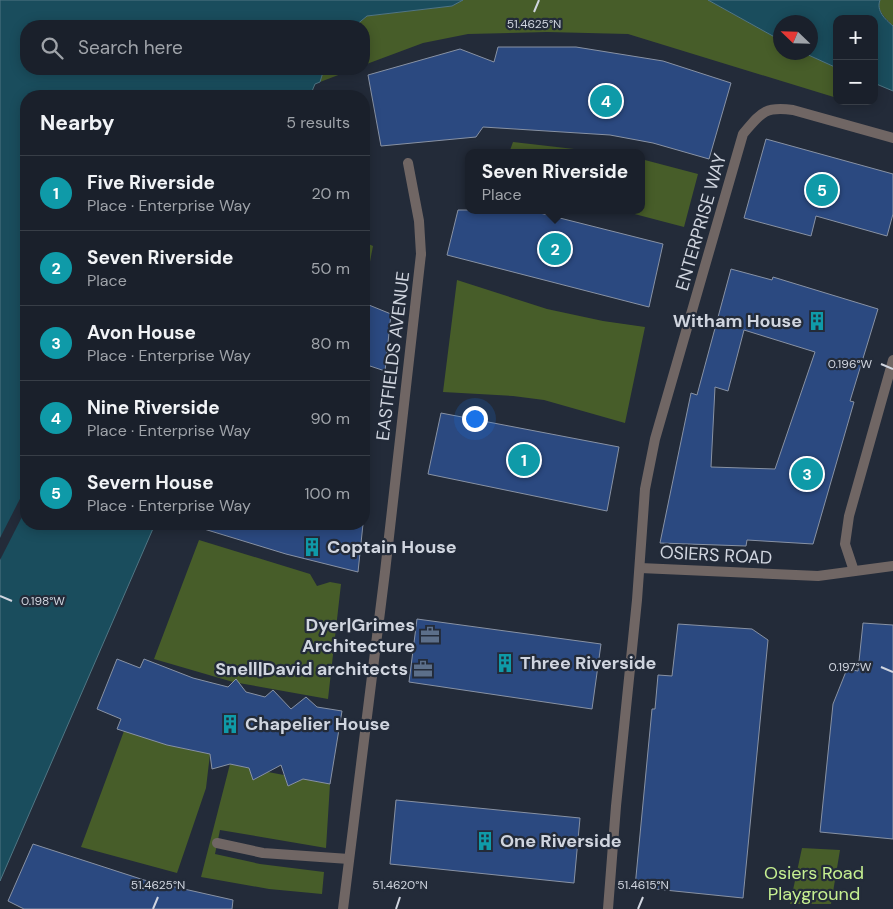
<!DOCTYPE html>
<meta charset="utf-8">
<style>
:root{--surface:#1a202b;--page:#272d37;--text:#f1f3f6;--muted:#9fa3a9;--line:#383e47;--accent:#ef9ab8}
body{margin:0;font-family:"DM Sans",sans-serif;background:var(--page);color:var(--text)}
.controls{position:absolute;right:15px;top:15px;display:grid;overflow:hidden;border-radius:10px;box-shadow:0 2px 12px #0003}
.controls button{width:45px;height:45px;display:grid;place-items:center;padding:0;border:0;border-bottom:1px solid var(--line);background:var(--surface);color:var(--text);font:25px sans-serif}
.compass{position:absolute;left:773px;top:15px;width:45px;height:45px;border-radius:50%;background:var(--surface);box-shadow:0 2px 12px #0003;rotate:293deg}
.you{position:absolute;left:474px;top:418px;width:18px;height:18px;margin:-12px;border:4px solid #fff;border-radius:50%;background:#1a73e8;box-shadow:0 0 0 8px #1a73e833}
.badge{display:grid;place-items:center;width:32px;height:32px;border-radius:50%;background:var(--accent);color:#fff;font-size:16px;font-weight:700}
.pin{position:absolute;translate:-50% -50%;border:2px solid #fff;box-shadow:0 1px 5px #0006}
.popup{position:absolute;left:465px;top:149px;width:180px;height:65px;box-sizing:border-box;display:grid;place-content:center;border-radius:10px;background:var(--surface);filter:drop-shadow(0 1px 4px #0005);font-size:16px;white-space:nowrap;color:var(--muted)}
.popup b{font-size:19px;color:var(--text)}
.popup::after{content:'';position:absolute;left:50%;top:100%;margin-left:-10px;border:10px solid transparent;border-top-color:var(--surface)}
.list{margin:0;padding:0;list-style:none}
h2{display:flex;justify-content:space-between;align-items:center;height:65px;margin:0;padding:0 20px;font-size:21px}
h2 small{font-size:16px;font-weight:400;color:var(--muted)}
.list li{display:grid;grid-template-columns:32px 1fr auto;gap:15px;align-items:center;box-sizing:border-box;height:75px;padding:0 20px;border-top:1px solid var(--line)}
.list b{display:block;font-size:19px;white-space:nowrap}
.list p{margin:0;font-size:16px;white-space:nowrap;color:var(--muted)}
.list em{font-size:16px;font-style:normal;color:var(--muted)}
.icon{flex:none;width:28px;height:28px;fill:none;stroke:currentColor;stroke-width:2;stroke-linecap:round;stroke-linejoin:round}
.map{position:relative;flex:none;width:893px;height:909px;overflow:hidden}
.search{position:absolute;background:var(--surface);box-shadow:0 2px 12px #0003;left:20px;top:20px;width:350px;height:55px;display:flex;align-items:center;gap:12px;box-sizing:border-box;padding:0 18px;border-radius:20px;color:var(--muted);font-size:19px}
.panel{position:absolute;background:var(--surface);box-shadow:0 2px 12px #0003;left:20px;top:90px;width:350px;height:440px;border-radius:20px}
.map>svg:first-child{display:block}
.green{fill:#475d29}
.water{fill:#1a4d5d;stroke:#517684}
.pier{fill:#232b39}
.building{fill:#2b4980;stroke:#8892a4;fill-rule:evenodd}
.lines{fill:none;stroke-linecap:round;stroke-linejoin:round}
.service{stroke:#706664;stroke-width:10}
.pedestrian{stroke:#706664;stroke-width:10}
.minor{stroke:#706664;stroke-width:10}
.ticks{fill:none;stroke:#d0d5df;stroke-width:2}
.labels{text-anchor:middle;stroke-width:4.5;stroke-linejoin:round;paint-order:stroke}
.street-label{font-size:18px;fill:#d0d5df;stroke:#232b39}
.poi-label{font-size:18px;font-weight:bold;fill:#d0d5df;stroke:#232b39;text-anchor:start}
.park-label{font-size:18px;fill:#c6f091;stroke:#232b39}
.ticks-label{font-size:12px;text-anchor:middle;fill:#d0d5df;stroke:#232b39;stroke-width:4.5;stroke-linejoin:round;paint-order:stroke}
</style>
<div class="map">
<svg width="893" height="909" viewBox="0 0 893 909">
<rect width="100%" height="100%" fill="#232b39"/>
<!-- green -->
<g class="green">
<path d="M463 0H708L780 40V52L804 53 837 68V98L628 34 547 32 468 34 423 43 364 65V26H355L367 16 452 6Z"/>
<path d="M880 0H893V26C886 18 876 11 880 0Z"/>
<path d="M324 69H354L320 82Z"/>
<path d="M513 142 609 153H509Z"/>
<path d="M641 159 698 174 684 227 623 211 641 210Z"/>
<path d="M364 242 373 246 364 293Z"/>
<path d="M457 280 547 309 603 321 645 327 625 423 544 400 513 396 443 392Z"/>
<path d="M199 540 310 574 317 586 330 582 341 584 328 699 233 682 154 659Z"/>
<path d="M124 731 167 745 210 754 206 788 177 873 81 847Z"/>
<path d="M230 764 249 768 254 780 268 772 284 775 288 786 303 779 330 784 326 848 220 830 215 854 260 864 324 872 322 894 269 889 201 877Z"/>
<path d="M802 848 840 850 831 904H790Z"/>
</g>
<!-- water -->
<g class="water">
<path d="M0 0H463L452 6 367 16 355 26H26V69H324L320 82 315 84 310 96H26V524H155L0 881Z"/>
<path d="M708 0H880C876 11 885 19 893 26V91L874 83V19H837V68L804 53 810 52V22H780V40Z"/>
</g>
<!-- pier -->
<path class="pier" d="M26 487V509L0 560V538Z"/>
<!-- building -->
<g class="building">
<path d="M498 47H576L663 61 731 83 709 159 653 143 610 135 483 127 476 137 381 146 368 75 460 49 494 62Z"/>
<path d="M766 139 893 174V214L887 236 816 216 811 236 744 218Z"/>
<path d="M458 210H528L663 244 649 307 447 255Z"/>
<path d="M731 269 772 280 773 277 878 309 850 401 854 402 813 544 747 540 746 546 660 543 691 393 697 395ZM744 330 815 352 775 469 711 467 715 387 728 391Z"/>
<path d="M364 303 391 314 385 371 364 364Z"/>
<path d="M441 413 619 447 607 511 428 474Z"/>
<path d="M205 524H363L358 572 286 554 204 529Z"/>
<path d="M417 619 601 644 592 709 409 682Z"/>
<path d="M863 623 893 625V839L820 832 833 704 847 669 858 671Z"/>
<path d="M678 624 752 629 768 640 743 898 635 887 652 709H655L658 675 672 676Z"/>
<path d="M117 659 140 668 144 659 193 678 228 687 236 679 246 692 265 697 273 690 291 709 306 697 317 707 342 711 330 784 303 779 288 786 281 765 253 780 249 768 230 764 212 769 210 754 167 745 117 729 121 719 97 709Z"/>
<path d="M396 800 580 818 574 883 390 864Z"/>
<path d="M33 844 144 880 233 900 232 909H24L8 901Z"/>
</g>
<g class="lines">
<!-- service -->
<path class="service" d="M217 843 263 853 349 859"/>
<!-- pedestrian -->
<path class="pedestrian" d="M408 163 419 221 421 254"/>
<!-- minor -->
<g class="minor">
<path d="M640 568 818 576 893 566"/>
<path d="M854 571 845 544 849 516 893 360"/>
<path d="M343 909 385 572 421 254"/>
<path d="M608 909 616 806 637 600 645 489 655 439 743 134C761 113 764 106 793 110L893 138"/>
</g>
</g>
<!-- ticks -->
<path class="ticks" d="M534 12 539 0M881 364 893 369M0 596 12 601M881 667 893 672M153 909 158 897M396 909 400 897M638 909 643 897"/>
<!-- icons -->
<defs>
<g id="building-bare" transform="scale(1.5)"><path d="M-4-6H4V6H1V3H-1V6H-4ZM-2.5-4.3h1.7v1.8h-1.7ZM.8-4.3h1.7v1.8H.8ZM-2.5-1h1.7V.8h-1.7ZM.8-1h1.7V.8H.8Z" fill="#0f9aa8" stroke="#232b39" stroke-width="2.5" paint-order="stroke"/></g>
<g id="office-bare" transform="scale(1.5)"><path d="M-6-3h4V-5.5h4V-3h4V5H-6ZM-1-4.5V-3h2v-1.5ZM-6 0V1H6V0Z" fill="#5c6f8a" stroke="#232b39" stroke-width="2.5" paint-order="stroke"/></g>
</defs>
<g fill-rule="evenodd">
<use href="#building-bare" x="817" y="321"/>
<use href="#building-bare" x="312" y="547"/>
<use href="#office-bare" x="430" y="635"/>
<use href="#building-bare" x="505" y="663"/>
<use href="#office-bare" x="423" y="669"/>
<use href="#building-bare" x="230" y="724"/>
<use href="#building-bare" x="485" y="841"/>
</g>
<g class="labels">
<!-- street labels -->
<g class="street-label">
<text transform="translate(701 222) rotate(-74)" y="6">ENTERPRISE WAY</text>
<text transform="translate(393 356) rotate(-83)" y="6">EASTFIELDS AVENUE</text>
<text transform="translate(716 555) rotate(3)" y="6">OSIERS ROAD</text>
</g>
<!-- poi labels -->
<g class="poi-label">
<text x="802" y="327" text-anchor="end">Witham House</text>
<text x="327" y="553">Coptain House</text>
<text x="415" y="631" text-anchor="end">Dyer|Grimes<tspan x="415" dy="21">Architecture</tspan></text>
<text x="520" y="669">Three Riverside</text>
<text x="408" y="675" text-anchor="end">Snell|David architects</text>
<text x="245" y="730">Chapelier House</text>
<text x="500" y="847">One Riverside</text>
</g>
<!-- park labels -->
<g class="park-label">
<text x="814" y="879">Osiers Road<tspan x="814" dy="21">Playground</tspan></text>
</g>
</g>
<g class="ticks-label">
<text x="534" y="28">51.4625°N</text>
<text x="850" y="368">0.196°W</text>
<text x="43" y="605">0.198°W</text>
<text x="850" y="671">0.197°W</text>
<text x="158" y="889">51.4625°N</text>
<text x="400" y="889">51.4620°N</text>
<text x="643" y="889">51.4615°N</text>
</g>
</svg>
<div class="controls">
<button>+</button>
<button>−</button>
</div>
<svg class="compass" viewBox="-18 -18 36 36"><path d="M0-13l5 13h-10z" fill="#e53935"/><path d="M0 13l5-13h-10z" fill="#9fa3a9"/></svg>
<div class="you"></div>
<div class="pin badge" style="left:524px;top:460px;background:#0f9aa8">1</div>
<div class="pin badge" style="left:555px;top:249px;background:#0f9aa8">2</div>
<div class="popup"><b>Seven Riverside</b>Place</div>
<div class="pin badge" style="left:807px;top:474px;background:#0f9aa8">3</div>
<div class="pin badge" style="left:606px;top:101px;background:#0f9aa8">4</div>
<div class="pin badge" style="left:822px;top:190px;background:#0f9aa8">5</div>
<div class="search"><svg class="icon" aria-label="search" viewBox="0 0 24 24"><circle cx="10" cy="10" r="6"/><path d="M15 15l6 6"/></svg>Search here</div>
<section class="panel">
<h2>Nearby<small>5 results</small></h2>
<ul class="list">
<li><span class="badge" style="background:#0f9aa8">1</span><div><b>Five Riverside</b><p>Place · Enterprise Way</p></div><em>20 m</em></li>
<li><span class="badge" style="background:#0f9aa8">2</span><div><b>Seven Riverside</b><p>Place</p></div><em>50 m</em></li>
<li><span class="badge" style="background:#0f9aa8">3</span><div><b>Avon House</b><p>Place · Enterprise Way</p></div><em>80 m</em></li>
<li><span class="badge" style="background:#0f9aa8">4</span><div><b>Nine Riverside</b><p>Place · Enterprise Way</p></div><em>90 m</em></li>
<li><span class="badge" style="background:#0f9aa8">5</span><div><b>Severn House</b><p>Place · Enterprise Way</p></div><em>100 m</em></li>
</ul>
</section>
</div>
